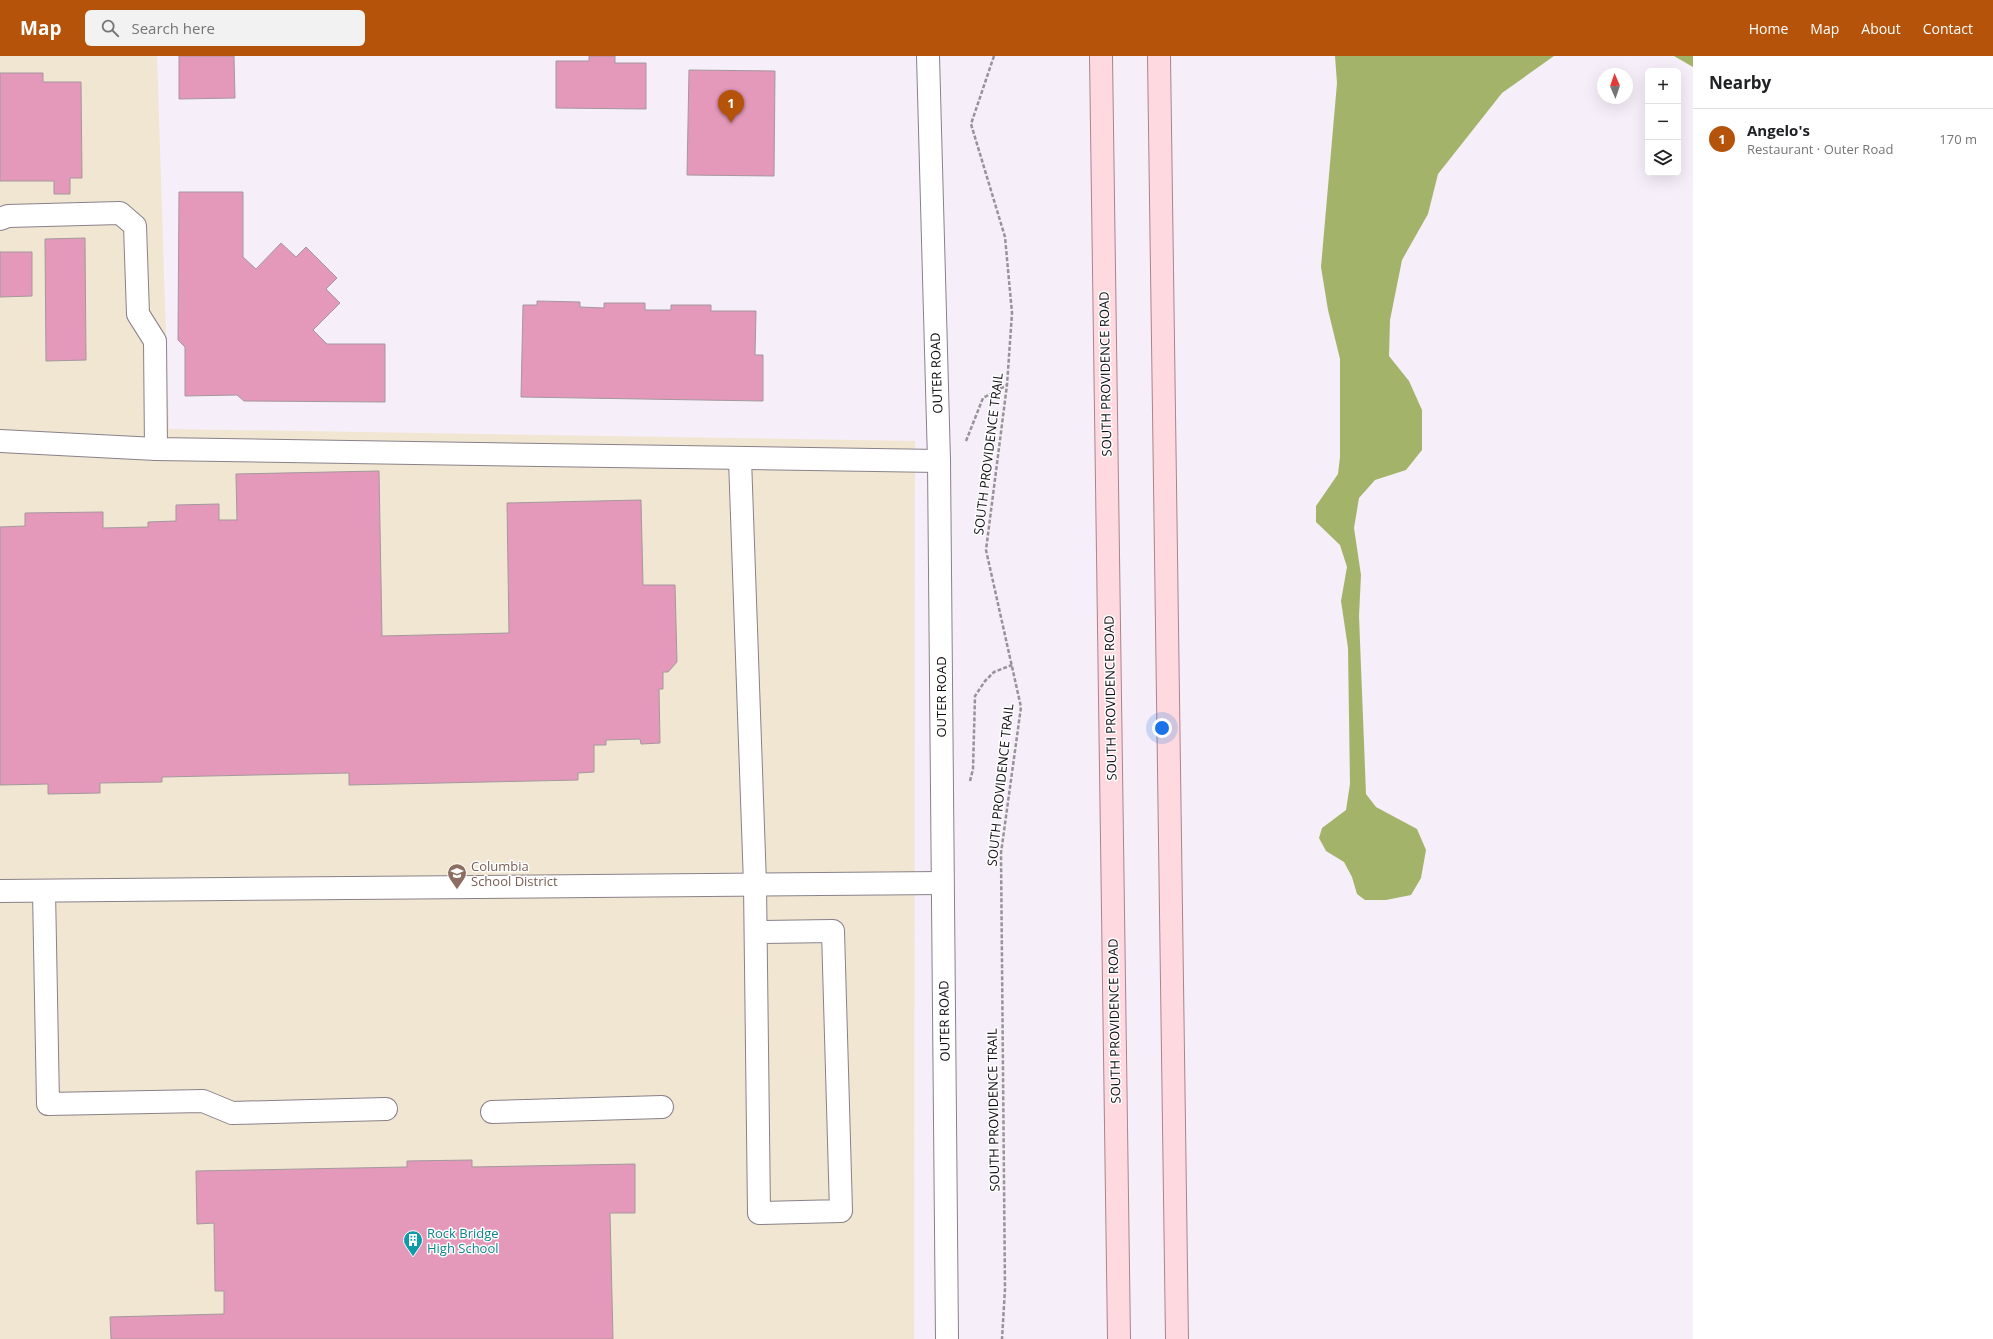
<!DOCTYPE html>
<meta charset="utf-8">
<style>
:root{--surface:#fff;--page:#f2f2f2;--text:#202124;--muted:#757577;--line:#e0e0e0;--accent:#b45309}
body{margin:0;font-family:"Open Sans",sans-serif;background:var(--page);color:var(--text)}
.controls{position:absolute;right:12px;top:12px;display:grid;overflow:hidden;border-radius:6px;box-shadow:0 4px 16px #0002}
.controls button{width:36px;height:36px;display:grid;place-items:center;padding:0;border:0;border-bottom:1px solid var(--line);background:var(--surface);color:var(--text);font:20px sans-serif}
.compass{position:absolute;left:1597px;top:12px;width:36px;height:36px;border-radius:50%;background:var(--surface);box-shadow:0 4px 16px #0002;rotate:358deg}
.you{position:absolute;left:1162px;top:672px;width:14px;height:14px;margin:-10px;border:3px solid #fff;border-radius:50%;background:#1a73e8;box-shadow:0 0 0 6px #1a73e833}
.badge{display:grid;place-items:center;width:26px;height:26px;border-radius:50%;background:var(--accent);color:#fff;font-size:13px;font-weight:700}
.pin{position:absolute;translate:-50% -33px;filter:drop-shadow(0 1px 2px #0008)}
.pin::after{content:'';position:absolute;top:21px;width:14px;height:12px;background:inherit;clip-path:polygon(0 0,100% 0,50% 100%)}
.list{margin:0;padding:0;list-style:none}
h2{display:flex;justify-content:space-between;align-items:center;height:52px;margin:0;padding:0 16px;font-size:17px}
h2 small{font-size:13px;font-weight:400;color:var(--muted)}
.list li{display:grid;grid-template-columns:26px 1fr auto;gap:12px;align-items:center;box-sizing:border-box;height:60px;padding:0 16px;border-top:1px solid var(--line)}
.list b{display:block;font-size:15px;white-space:nowrap}
.list p{margin:0;font-size:13px;white-space:nowrap;color:var(--muted)}
.list em{font-size:13px;font-style:normal;color:var(--muted)}
.icon{flex:none;width:22px;height:22px;fill:none;stroke:currentColor;stroke-width:2;stroke-linecap:round;stroke-linejoin:round}
.map{position:relative;flex:none;width:1693px;height:1283px;overflow:hidden}
header{display:flex;align-items:center;gap:24px;box-sizing:border-box;height:56px;padding:0 20px;background:var(--accent);color:#fff}
header strong{font-size:19px}
nav{display:flex;gap:22px;margin-inline-start:auto;font-size:14px}
.search{width:280px;height:36px;background:var(--page);display:flex;align-items:center;gap:10px;box-sizing:border-box;padding:0 14px;border-radius:6px;color:var(--muted);font-size:15px}
main{display:flex}
aside{flex:1;background:var(--surface)}
.map>svg:first-child{display:block}
.education{fill:#f0e6d1}
.forest{fill:#a3b46a}
.building{fill:#e499bb;stroke:#a4989d}
.lines{fill:none;stroke-linecap:round;stroke-linejoin:round}
.minor-casing{stroke:#89818a;stroke-width:24}
.major-casing{stroke:#ab838a;stroke-width:24}
.path{stroke:#989299;stroke-width:2.5;stroke-dasharray:4 2;stroke-linecap:butt}
.minor{stroke:#fff;stroke-width:22}
.major{stroke:#fedae0;stroke-width:22}
.labels{text-anchor:middle;stroke-width:3;stroke-linejoin:round;paint-order:stroke}
.street-label{font-size:13px;fill:#100d10;stroke:#fff}
.education-label{font-size:13px;fill:#785e54;stroke:#fff;text-anchor:start}
.culture-label{font-size:13px;fill:#0d838f;stroke:#fff;text-anchor:start}
</style>
<header>
<strong>Map</strong>
<div class="search"><svg class="icon" aria-label="search" viewBox="0 0 24 24"><circle cx="10" cy="10" r="6"/><path d="M15 15l6 6"/></svg>Search here</div>
<nav><a>Home</a><a>Map</a><a>About</a><a>Contact</a></nav>
</header>
<main>
<div class="map">
<svg width="1693" height="1283" viewBox="0 0 1693 1283">
<rect width="100%" height="100%" fill="#f6eef8"/>
<!-- education -->
<path class="education" d="M0 0H157L169 373 915 385 914 1283H0Z"/>
<!-- forest -->
<g class="forest">
<path d="M1335 0H1554L1502 37 1438 118 1428 158 1402 204 1390 264 1389 300 1409 325 1422 354V394L1406 414 1375 424 1359 442 1354 472 1361 519 1359 560 1366 738 1376 751 1417 773 1426 794 1421 822 1411 839 1386 844H1365L1357 838 1352 821 1344 806 1326 795 1319 782 1322 772 1346 754 1350 728 1348 592 1341 545 1347 511 1340 489 1316 466V450L1338 418 1340 401V303L1328 254 1321 211 1337 27Z"/>
<path d="M1674 0H1693V11Z"/>
</g>
<!-- building -->
<g class="building">
<path d="M179 0H234L235 42 179 43Z"/>
<path d="M589 0H615V7H646V53L556 52V5H589Z"/>
<path d="M689 14 775 15 774 120 687 119Z"/>
<path d="M0 17H43V26H81L82 122H70V138H54V125H0Z"/>
<path d="M179 136H243V201L256 213 281 187 296 201 306 191 337 222 326 233 340 247 313 274 327 288H385V346L244 345 237 339 185 340V291L178 284Z"/>
<path d="M85 182 86 304 46 305 45 183Z"/>
<path d="M0 196H32V240L0 241Z"/>
<path d="M537 245 580 246V251L604 252V247H645V254H671V249H711V255H756L755 299H763V345L521 341 523 249H537Z"/>
<path d="M379 415 382 580 509 577 507 447 641 444 643 529H675L677 606 668 616H663V633H659L660 687 641 688 640 683 606 684V689H594V716L578 717V724L349 729V717L162 721V726L100 727V737L48 738V728L0 729V471L25 470V457L103 456V472L148 471V466L176 465V449L219 448V464H237L236 418Z"/>
<path d="M472 1104V1111L635 1108V1157H610L613 1283H111L110 1261 224 1258V1235H215L214 1167 197 1168 196 1115 407 1111V1105Z"/>
</g>
<g class="lines">
<!-- minor casing -->
<g class="minor-casing">
<g id="minor">
<path d="M928 0 939 405 947 1283"/>
<path d="M0 163 8 160 120 157 135 170 138 258 155 285 156 393"/>
<path d="M0 385 156 393 939 405"/>
<path d="M740 403 755 828 759 1157 841 1155 833 875 756 876"/>
<path d="M0 835 942 827"/>
<path d="M44 835 48 1048 203 1045 232 1057 386 1053"/>
<path d="M492 1056 662 1051"/>
</g>
</g>
<!-- major casing -->
<g class="major-casing">
<g id="major">
<path d="M1101 0 1119 1283"/>
<path d="M1159 0 1177 1283"/>
</g>
</g>
<!-- path -->
<g class="path">
<path d="M994 0 971 68 1005 181 1012 257 1007 329 986 494 1021 651 1001 797 1005 1233 1002 1283"/>
<path d="M966 385 983 342 1007 329"/>
<path d="M970 725 973 713 975 640 985 625 994 616 1012 609"/>
</g>
<!-- minor -->
<use href="#minor" class="minor"/>
<!-- major -->
<use href="#major" class="major"/>
</g>
<!-- icons -->
<defs>
<g id="school-pin" transform="scale(1)"><path d="M0 17L-7.5 6A9.5 9.5 0 1 1 7.5 6Z" fill="#8d6e63" stroke="#fff"/><path d="M0-5L7-2L0 1L-7-2ZM-4 1L0 2.5L4 1V4Q0 6-4 4Z" fill="#fff"/></g>
<g id="building-pin" transform="scale(1)"><path d="M0 17L-7.5 6A9.5 9.5 0 1 1 7.5 6Z" fill="#0f9aa8" stroke="#fff"/><path d="M-4-6H4V6H1V3H-1V6H-4ZM-2.5-4.3h1.7v1.8h-1.7ZM.8-4.3h1.7v1.8H.8ZM-2.5-1h1.7V.8h-1.7ZM.8-1h1.7V.8H.8Z" fill="#fff"/></g>
</defs>
<g fill-rule="evenodd">
<use href="#school-pin" x="457" y="817"/>
<use href="#building-pin" x="413" y="1184"/>
</g>
<g class="labels">
<!-- street labels -->
<g class="street-label">
<text transform="translate(936 317) rotate(-92)" y="5">OUTER ROAD</text>
<text transform="translate(1105 318) rotate(-91)" y="5">SOUTH PROVIDENCE ROAD</text>
<text transform="translate(988 398) rotate(-83)" y="5">SOUTH PROVIDENCE TRAIL</text>
<text transform="translate(941 641) rotate(-90)" y="5">OUTER ROAD</text>
<text transform="translate(1110 642) rotate(-91)" y="5">SOUTH PROVIDENCE ROAD</text>
<text transform="translate(1000 729) rotate(-84)" y="5">SOUTH PROVIDENCE TRAIL</text>
<text transform="translate(944 965) rotate(-91)" y="5">OUTER ROAD</text>
<text transform="translate(1114 965) rotate(-91)" y="5">SOUTH PROVIDENCE ROAD</text>
<text transform="translate(993 1054) rotate(-91)" y="5">SOUTH PROVIDENCE TRAIL</text>
</g>
<!-- education labels -->
<g class="education-label">
<text x="471" y="815">Columbia<tspan x="471" dy="15">School District</tspan></text>
</g>
<!-- culture labels -->
<g class="culture-label">
<text x="427" y="1182">Rock Bridge<tspan x="427" dy="15">High School</tspan></text>
</g>
</g>
</svg>
<div class="controls">
<button>+</button>
<button>−</button>
<button><svg class="icon" aria-label="layers" viewBox="0 0 24 24"><path d="M12 4l9 5-9 5-9-5zM3 14l9 5 9-5"/></svg></button>
</div>
<svg class="compass" viewBox="-18 -18 36 36"><path d="M0-13l5 13h-10z" fill="#e53935"/><path d="M0 13l5-13h-10z" fill="#757577"/></svg>
<div class="you"></div>
<div class="pin badge" style="left:731px;top:67px">1</div>
</div>
<aside>
<h2>Nearby<small></small></h2>
<ul class="list">
<li><span class="badge">1</span><div><b>Angelo's</b><p>Restaurant · Outer Road</p></div><em>170 m</em></li>
</ul>
</aside>
</main>
